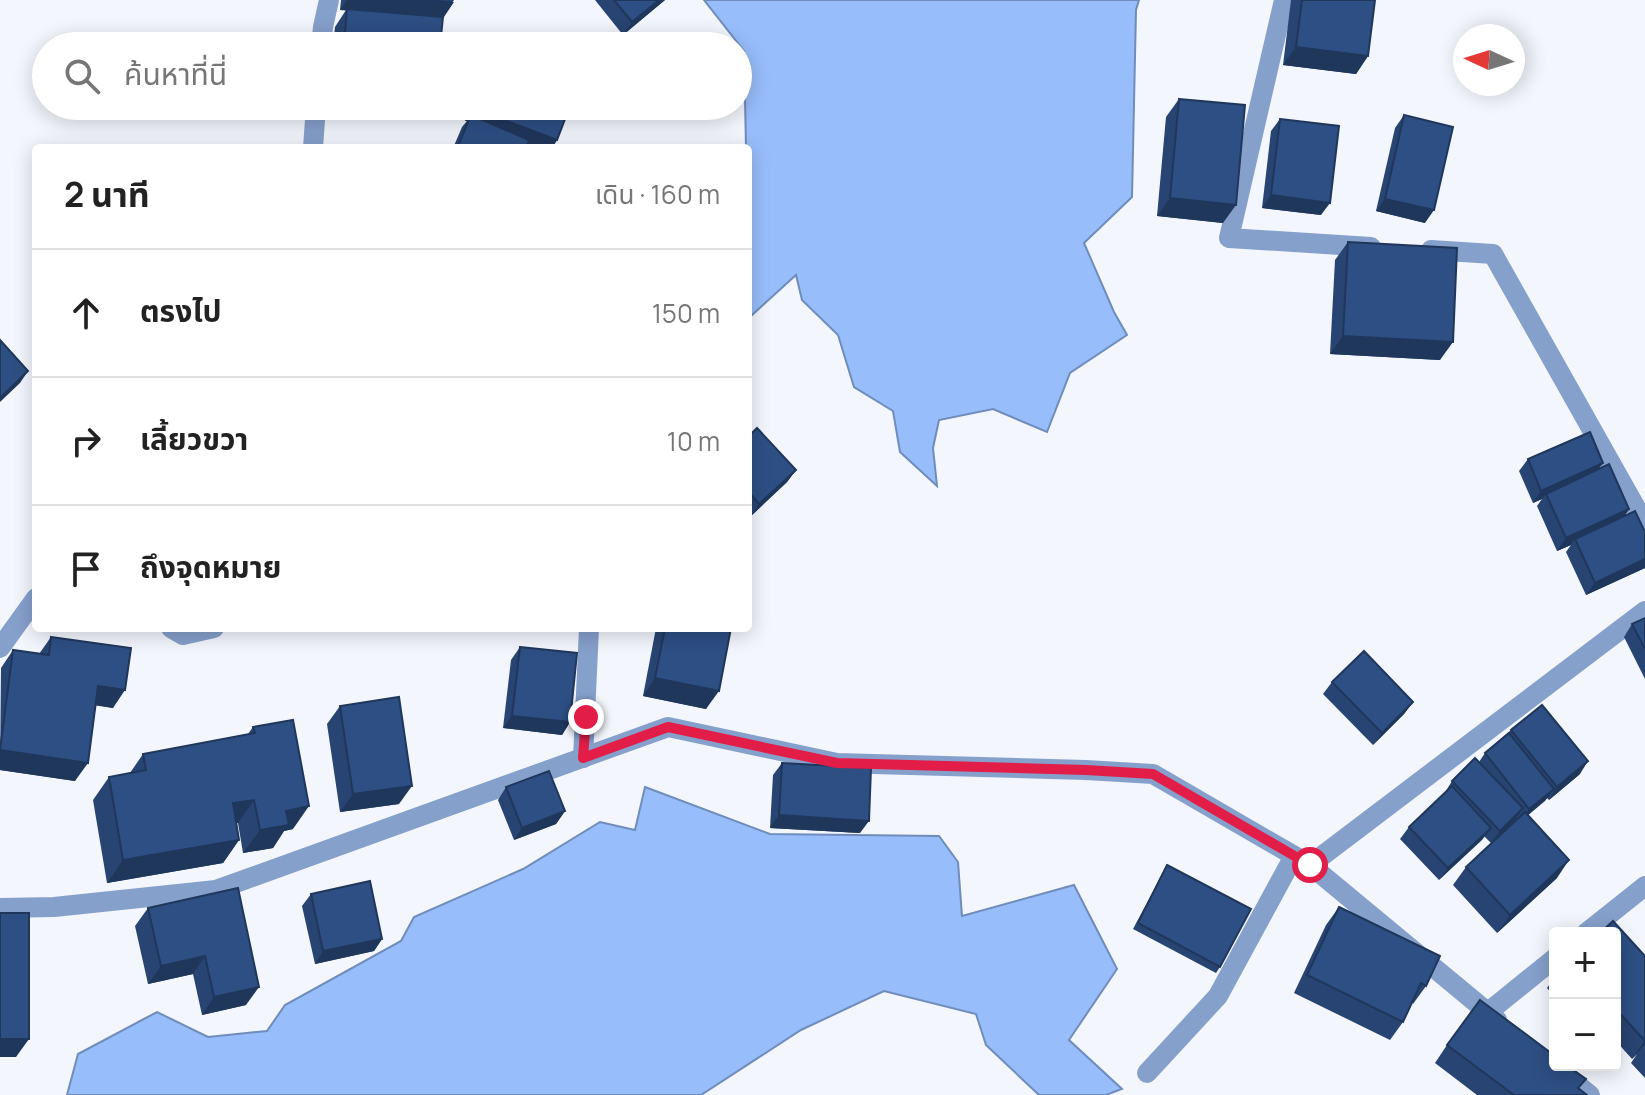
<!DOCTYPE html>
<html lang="th">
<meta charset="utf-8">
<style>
:root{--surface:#fff;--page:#f6f6f6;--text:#222;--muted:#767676;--line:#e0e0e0}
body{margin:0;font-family:Manrope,"Noto Sans Thai",sans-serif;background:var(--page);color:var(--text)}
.controls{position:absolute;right:24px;bottom:24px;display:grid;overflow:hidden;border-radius:8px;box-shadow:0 4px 20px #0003}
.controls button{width:72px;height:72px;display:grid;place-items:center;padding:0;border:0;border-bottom:2px solid var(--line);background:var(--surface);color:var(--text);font:40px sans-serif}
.compass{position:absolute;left:1453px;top:24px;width:72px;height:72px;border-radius:50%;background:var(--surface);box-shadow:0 4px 20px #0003;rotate:274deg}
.stop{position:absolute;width:24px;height:24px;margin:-18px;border:6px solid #e11d48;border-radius:50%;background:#fff}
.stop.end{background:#e11d48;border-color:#fff;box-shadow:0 2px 8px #0008}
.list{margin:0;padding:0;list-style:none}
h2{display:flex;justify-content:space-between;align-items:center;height:104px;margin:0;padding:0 32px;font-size:34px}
h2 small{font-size:26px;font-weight:400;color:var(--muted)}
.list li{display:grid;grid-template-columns:52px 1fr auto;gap:24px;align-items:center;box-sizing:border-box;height:128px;padding:0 32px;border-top:2px solid var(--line)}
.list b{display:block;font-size:30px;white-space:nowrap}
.list em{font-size:26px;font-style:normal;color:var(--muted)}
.icon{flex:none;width:44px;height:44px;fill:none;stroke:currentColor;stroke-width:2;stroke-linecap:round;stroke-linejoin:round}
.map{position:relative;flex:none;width:1645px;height:1095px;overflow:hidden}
.search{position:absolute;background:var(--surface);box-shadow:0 4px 20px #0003;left:32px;top:32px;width:720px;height:88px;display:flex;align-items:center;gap:20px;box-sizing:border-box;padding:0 28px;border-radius:44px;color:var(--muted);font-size:30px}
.panel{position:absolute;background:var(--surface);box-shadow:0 4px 20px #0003;left:32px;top:144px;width:720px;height:488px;border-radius:8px}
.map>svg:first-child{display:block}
.water{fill:#97bdfb;stroke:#6f8cba;stroke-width:2}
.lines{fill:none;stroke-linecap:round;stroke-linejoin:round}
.minor{stroke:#86a0cc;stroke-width:20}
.wall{fill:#284472}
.shaded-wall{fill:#20375c}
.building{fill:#2e4f84;stroke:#20375c;stroke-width:2}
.route{stroke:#e11d48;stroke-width:10}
</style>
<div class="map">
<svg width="1645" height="1095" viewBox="0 0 1645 1095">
<rect width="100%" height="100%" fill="#f3f7fd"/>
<!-- water -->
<g class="water">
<path d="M704 0H1139L1136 10 1132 197 1084 243 1114 312 1127 335 1070 373 1047 432 993 409 939 420 933 448 937 486 900 452 893 411 854 387 838 335 802 300 796 275 751 316 748 148H746L744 51Z"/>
<path d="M645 787 770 834 939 836 958 862 962 916 1074 885 1117 969 1069 1040 1122 1089 1106 1095H1039L986 1045 976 1014 884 991 801 1030 701 1095H67L78 1054 157 1012 208 1037 267 1031 285 1005 401 941 414 917 523 869 600 822 635 830Z"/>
</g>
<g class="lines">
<!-- minor -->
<g class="minor">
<path d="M1284 0 1229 238 1371 247"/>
<path d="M321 46 323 27 329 0"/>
<path d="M313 148 316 106"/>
<path d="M1431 250 1493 254 1645 524"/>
<path d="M171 628 183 635 214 628"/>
<path d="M0 648 36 598"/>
<path d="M583 758 589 628"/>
<path d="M1310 865 1645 611"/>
<path d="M0 908 54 907 216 890 668 727 837 763 1086 770 1153 774 1310 865 1497 1020"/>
<path d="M1586 933 1645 886"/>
<path d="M1487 1013 1555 958"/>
<path d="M1559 1070 1590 1095"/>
<path d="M1147 1073 1218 996 1294 856"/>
</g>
</g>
<!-- wall -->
<g class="wall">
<path d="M341 0H454L442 19 440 46H333L335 27 346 10H340Z"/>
<path d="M595 0H665L623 35Z"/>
<path d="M1291 0H1375L1368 56 1356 74 1283 65Z"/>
<path d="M1179 99 1223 223 1157 216 1166 117Z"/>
<path d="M470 106H569L557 140 552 148H536L527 145 526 148H453L462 127 467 121H465Z"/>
<path d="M1404 115 1425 223 1376 211 1395 128Z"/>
<path d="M1280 119 1321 215 1262 208 1271 131Z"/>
<path d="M1348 242 1440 360 1330 354 1335 260Z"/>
<path d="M748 437 796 470 787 482 751 516 748 513Z"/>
<path d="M1528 459 1599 469 1629 509 1625 516 1645 532V568L1586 595 1566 552 1571 545 1557 551 1537 506 1542 499 1533 503 1519 471Z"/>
<path d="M1645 618V679L1624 637 1632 624Z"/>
<path d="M656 628H731L706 709 643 696Z"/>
<path d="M51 637 113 708 96 705 75 781 0 770 1 668 13 650 39 654Z"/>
<path d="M520 647 570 722 562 735 503 728 511 660Z"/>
<path d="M1332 682 1413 702 1404 714 1373 745 1323 694Z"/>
<path d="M340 706 399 804 340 812 327 724Z"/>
<path d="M253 727 293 829 284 831 273 848 243 853 238 823H236L239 840 223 863 107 883 93 800 109 777 130 773 143 754 248 734Z"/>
<path d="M1511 730 1580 774 1549 800 1547 798 1528 815 1557 878 1497 933 1453 885 1466 867 1491 843 1484 836 1439 880 1400 839 1409 827 1444 794 1452 781 1479 762 1485 753Z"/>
<path d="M782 763 860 833 770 828 773 775Z"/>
<path d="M506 787 565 811 556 824 514 840 498 800Z"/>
<path d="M1167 865 1220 967 1216 973 1133 929Z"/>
<path d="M238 888 246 1005 202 1015 193 974 148 984 135 926 148 908Z"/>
<path d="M311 894 382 939 374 951 315 964 302 906Z"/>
<path d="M1339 907 1426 986 1413 1004 1412 1003 1403 1022 1390 1040 1294 993 1326 925Z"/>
<path d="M1615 933 1645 956V1078L1631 1063 1637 1054 1632 1059 1615 1040Z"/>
<path d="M1555 977V997L1547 988Z"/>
<path d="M1447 1045 1587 1095H1477L1435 1063Z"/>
</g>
<!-- shaded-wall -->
<g class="shaded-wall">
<path d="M347 0H436L454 2 442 20 340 10Z"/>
<path d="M659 0H665L623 35 632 22Z"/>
<path d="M1296 47 1368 56 1356 74 1283 65Z"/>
<path d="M473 108 557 140 552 148H536L468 122 471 115 467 121H465Z"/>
<path d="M1271 195 1330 203 1321 215 1262 208Z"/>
<path d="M1170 198 1236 205 1223 223 1157 216Z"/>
<path d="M1385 199 1434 210 1425 223 1376 211Z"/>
<path d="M1343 336 1453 342 1440 360 1330 354Z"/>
<path d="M28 371 20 383 0 402V398Z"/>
<path d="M1603 463 1594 476 1546 494 1542 499 1533 503 1541 491Z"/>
<path d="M796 470 787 482 751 516 759 504Z"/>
<path d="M1629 509 1620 522 1575 539 1571 545 1557 551 1566 538Z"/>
<path d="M1645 559V568L1586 595 1595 583Z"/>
<path d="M655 678 719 691 706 709 643 696Z"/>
<path d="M98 686 125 690 113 708 86 704Z"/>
<path d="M1413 702 1404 714 1373 745 1382 733Z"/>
<path d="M512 716 570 722 562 735 503 728Z"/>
<path d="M0 750 88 763 75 781 0 770Z"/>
<path d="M1588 761 1580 774 1549 800 1557 787Z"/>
<path d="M412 786 399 804 340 812 353 794Z"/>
<path d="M1554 789 1545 801 1521 821 1529 809Z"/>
<path d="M254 800 238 823 217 826 233 803Z"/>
<path d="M309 806 293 829 284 831 273 848 243 853 260 830 286 811Z"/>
<path d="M1523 808 1514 821 1491 843 1500 831Z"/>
<path d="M565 811 556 824 514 840 522 828Z"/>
<path d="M779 815 869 821 860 833 770 828Z"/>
<path d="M1491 828 1482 840 1439 880 1448 868Z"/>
<path d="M239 840 223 863 107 883 123 860Z"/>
<path d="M1569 860 1557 878 1497 933 1510 915Z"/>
<path d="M382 939 374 951 315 964 323 951Z"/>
<path d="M205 956 193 974 148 984 161 966Z"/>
<path d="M259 987 246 1005 202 1015 214 997Z"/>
<path d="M0 1039H29L16 1057H0Z"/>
<path d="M1645 1040V1046L1644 1045 1632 1059Z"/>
</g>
<!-- building -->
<g class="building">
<path d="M614 0H659L632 22Z"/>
<path d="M1302 0H1375L1368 56 1296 47Z"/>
<path d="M347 9 443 17 440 46H344Z"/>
<path d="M1179 99 1245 105 1236 205 1170 198Z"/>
<path d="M474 106H570L557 140 473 108Z"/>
<path d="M471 115 529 140 526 148H457Z"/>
<path d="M1404 115 1453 127 1434 210 1385 199Z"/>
<path d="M1280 119 1339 126 1330 203 1271 195Z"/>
<path d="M1348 242 1457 248 1453 342 1343 336Z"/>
<path d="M0 340 28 371 0 398Z"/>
<path d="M757 428 796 470 759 504 748 491V437Z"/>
<path d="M1590 432 1603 463 1541 491 1528 459Z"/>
<path d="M1609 464 1629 509 1566 538 1546 494Z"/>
<path d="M1635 511 1645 532V559L1595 583 1575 539Z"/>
<path d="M1645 618V649L1632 624Z"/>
<path d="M665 628H731L719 691 655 678Z"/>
<path d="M51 637 131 648 125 690 98 686 88 763 0 750 13 650 49 655Z"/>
<path d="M520 647 577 653 570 722 512 716Z"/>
<path d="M1364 651 1413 702 1382 733 1332 682Z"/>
<path d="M399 697 412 786 353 794 340 706Z"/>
<path d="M1542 705 1588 761 1557 787 1511 730Z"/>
<path d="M293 720 309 806 286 811 289 825 260 830 254 800 233 803 239 840 123 860 109 777 146 770 143 754 255 733 253 727Z"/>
<path d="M1509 733 1554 789 1529 809 1485 753Z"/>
<path d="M1475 758 1523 808 1500 831 1452 781Z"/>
<path d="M782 763 871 768 869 821 779 815Z"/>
<path d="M549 771 565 811 522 828 506 787Z"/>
<path d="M1452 786 1491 828 1448 868 1409 827Z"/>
<path d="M1525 812 1569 860 1510 915 1466 867Z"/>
<path d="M1167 865 1251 909 1220 967 1138 923Z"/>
<path d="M370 881 382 939 323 951 311 894Z"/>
<path d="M238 888 259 987 214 997 205 956 161 966 148 908Z"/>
<path d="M1339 907 1440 956 1426 986 1421 983 1403 1022 1307 975Z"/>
<rect x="0" y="913" width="29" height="126"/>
<path d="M1613 921 1645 956V1041L1615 1008V933H1600Z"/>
<path d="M1480 1000 1555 1056V1065H1566L1586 1079 1578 1088 1587 1095H1514L1447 1045Z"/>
</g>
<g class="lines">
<!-- route -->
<path class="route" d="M586 717 583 758 668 727 837 763 1086 770 1153 774 1310 865"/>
</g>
</svg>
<div class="controls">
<button>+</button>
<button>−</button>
</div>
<svg class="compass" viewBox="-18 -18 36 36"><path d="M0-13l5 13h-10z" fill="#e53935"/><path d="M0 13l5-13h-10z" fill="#767676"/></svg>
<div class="stop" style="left:1310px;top:865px"></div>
<div class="stop end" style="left:586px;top:717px"></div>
<div class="search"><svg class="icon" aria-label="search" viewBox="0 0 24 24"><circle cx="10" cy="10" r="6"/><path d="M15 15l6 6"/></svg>ค้นหาที่นี่</div>
<section class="panel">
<h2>2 นาที<small>เดิน · 160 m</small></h2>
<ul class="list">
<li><svg class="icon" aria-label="ahead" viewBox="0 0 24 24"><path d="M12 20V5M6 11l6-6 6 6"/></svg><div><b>ตรงไป</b></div><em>150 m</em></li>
<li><svg class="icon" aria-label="right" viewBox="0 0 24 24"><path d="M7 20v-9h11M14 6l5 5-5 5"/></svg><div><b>เลี้ยวขวา</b></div><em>10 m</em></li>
<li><svg class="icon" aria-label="arrive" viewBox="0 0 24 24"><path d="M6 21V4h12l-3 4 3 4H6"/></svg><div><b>ถึงจุดหมาย</b></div></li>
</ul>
</section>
</div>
